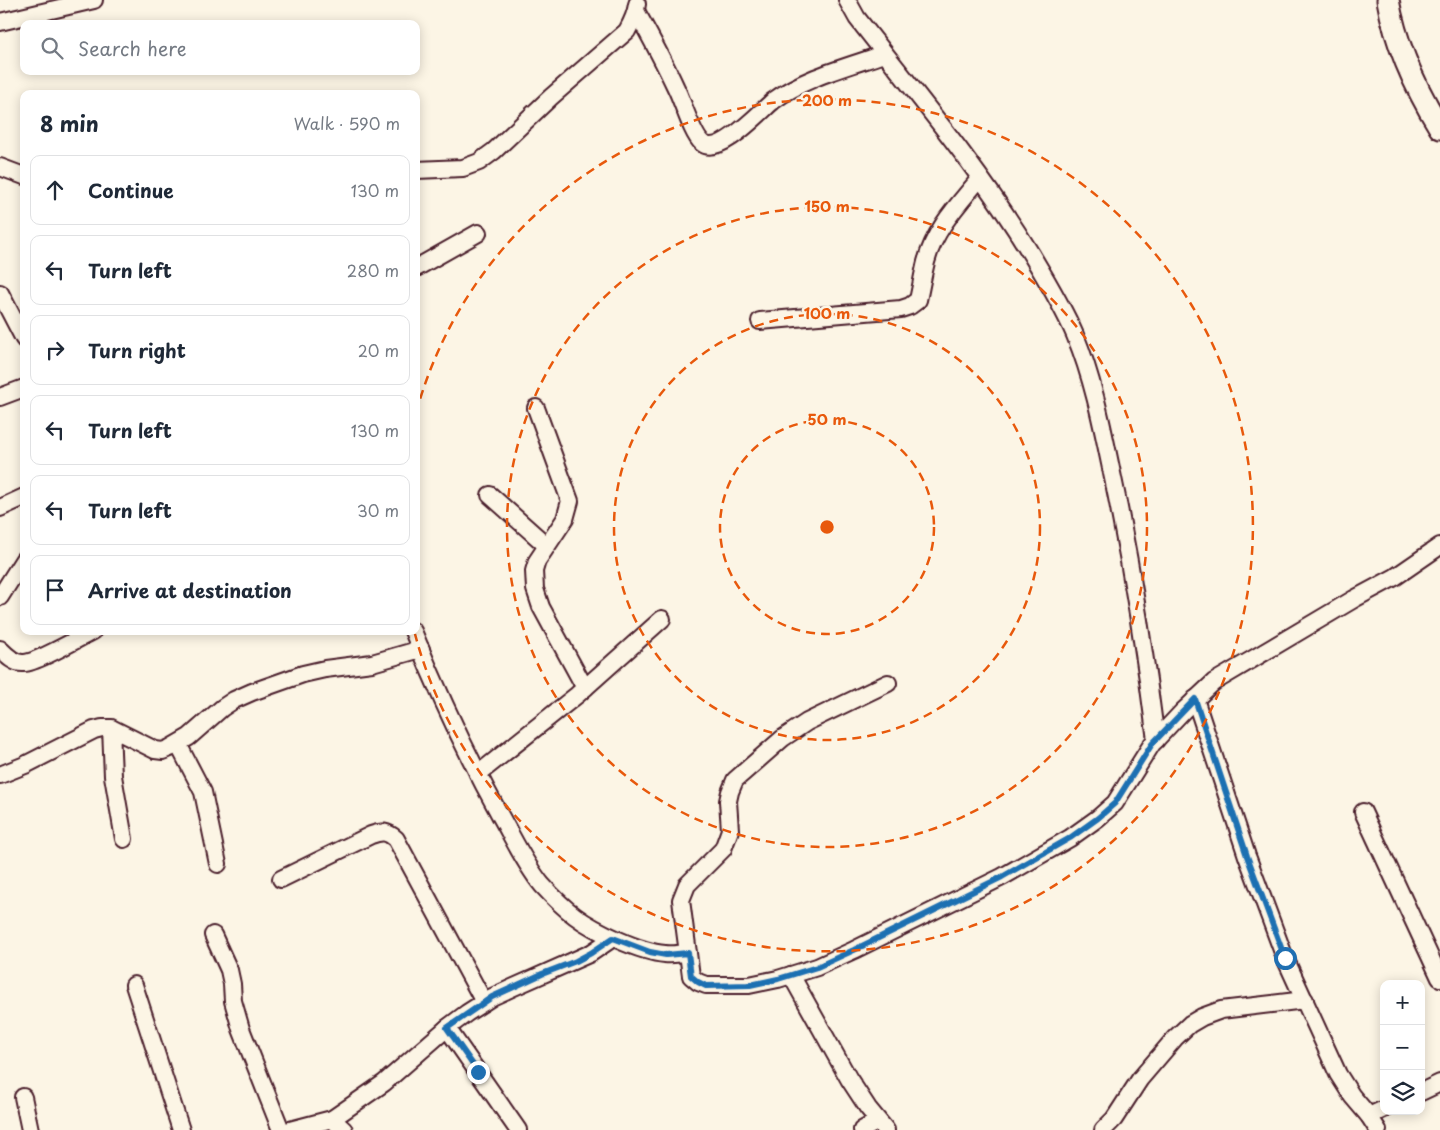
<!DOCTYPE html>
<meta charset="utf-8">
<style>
:root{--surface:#fff;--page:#f6f6f7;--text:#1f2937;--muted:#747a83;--line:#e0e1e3}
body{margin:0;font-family:"Playpen Sans",sans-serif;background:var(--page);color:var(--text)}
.controls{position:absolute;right:15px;bottom:15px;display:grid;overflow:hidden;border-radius:10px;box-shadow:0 2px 12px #0003}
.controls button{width:45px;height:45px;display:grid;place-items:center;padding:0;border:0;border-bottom:1px solid var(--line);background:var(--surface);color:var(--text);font:25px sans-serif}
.stop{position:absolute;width:15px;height:15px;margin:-11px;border:4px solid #1f6fb2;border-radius:50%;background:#fff}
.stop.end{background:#1f6fb2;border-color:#fff;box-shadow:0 1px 5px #0008}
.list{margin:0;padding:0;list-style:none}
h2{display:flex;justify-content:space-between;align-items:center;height:65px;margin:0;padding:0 20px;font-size:21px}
h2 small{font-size:16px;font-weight:400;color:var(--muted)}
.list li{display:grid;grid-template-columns:32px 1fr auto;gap:15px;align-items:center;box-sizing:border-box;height:70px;margin:0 10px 10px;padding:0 10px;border:1px solid var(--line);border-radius:10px}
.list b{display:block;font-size:19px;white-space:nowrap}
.list em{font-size:16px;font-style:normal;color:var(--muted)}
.icon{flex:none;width:28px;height:28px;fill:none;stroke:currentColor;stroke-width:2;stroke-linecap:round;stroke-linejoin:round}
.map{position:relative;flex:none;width:1440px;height:1130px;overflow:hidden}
.search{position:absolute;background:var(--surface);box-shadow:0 2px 12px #0003;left:20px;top:20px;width:400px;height:55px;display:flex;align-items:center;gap:12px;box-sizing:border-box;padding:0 18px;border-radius:10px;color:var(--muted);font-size:19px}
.panel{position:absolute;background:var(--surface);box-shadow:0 2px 12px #0003;left:20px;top:90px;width:400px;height:545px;border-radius:10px}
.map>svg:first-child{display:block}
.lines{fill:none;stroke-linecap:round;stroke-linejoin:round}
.minor-casing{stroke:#4a1f2b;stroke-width:20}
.tertiary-casing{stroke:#4a1f2b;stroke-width:25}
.minor{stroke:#fcf5e5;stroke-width:16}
.tertiary{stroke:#fcf5e5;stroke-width:21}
.route{stroke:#1f6fb2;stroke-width:6}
.ring{fill:none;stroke:#e8590c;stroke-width:2.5;stroke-dasharray:9 6}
.centre{fill:#e8590c;stroke:#fcf5e5;stroke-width:2.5}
.ring-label{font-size:15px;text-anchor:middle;font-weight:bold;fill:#e8590c;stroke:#fcf5e5;stroke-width:5;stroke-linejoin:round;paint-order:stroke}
</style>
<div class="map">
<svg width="1440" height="1130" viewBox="0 0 1440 1130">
<rect width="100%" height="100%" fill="#fcf5e5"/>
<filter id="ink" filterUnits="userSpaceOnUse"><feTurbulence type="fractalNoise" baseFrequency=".02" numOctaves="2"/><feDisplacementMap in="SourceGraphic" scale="10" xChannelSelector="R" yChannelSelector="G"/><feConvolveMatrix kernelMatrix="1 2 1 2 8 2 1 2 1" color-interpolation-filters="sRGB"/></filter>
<g filter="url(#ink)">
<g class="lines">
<!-- minor casing -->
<g class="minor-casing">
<g id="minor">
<path d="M847 0 857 18C917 95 980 170 1031 254 1046 279 1063 307 1075 335 1094 381 1103 430 1113 478 1131 565 1145 652 1156 740"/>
<path d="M636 11C650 36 664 62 676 88 683 102 692 134 702 143 719 157 760 112 773 101 805 77 847 67 884 54"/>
<path d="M0 22 94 0"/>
<path d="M0 167 24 176"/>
<path d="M416 170 463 168 479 162 494 151 551 97 627 31C632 22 636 14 637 4"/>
<path d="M416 268 478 233"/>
<path d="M0 293 24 339"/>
<path d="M760 321 901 309 910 306 918 300C921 287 923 274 926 262 935 228 959 204 980 178"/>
<path d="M0 397 24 388"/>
<path d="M536 408 570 501 565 519 537 561 534 571 535 589 541 607 585 688"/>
<path d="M490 495 546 545"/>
<path d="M0 508 24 497"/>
<path d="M0 597 24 559"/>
<path d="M413 631C439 695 468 757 501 817 514 840 525 864 542 885 552 896 563 907 575 916 595 931 640 952 665 954 673 955 681 953 688 953"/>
<path d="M0 649C6 655 14 664 24 663 36 663 79 638 93 631"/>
<path d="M888 683 807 722 783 738 735 780 730 792 728 801 730 830 723 849 687 885 681 900 691 976 698 982 706 985H749L778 979 817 967 854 950 1002 877 1070 838 1098 818 1115 803 1152 744 1183 711 1214 682 1354 599 1395 577 1440 546"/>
<path d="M1195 699 1247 856 1285 958 1338 1074 1352 1096 1369 1116 1378 1130"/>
<path d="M111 728 113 776 124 839"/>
<path d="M178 744 203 792 218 864"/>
<path d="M478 774 577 695 662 619"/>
<path d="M0 775 25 765 94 730 102 728H111L155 750 163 751 170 748 189 737 222 708 234 700 252 692 303 674 325 669 372 663 421 649"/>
<path d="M1363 812 1440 978"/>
<path d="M281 879 371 835C382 831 387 831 396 839L484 1002"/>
<path d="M213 935 229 970 232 984 233 1001 241 1029 281 1130"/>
<path d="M791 975 849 1079 868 1108 886 1130"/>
<path d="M134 985 181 1130"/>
<path d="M447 1028 518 1130"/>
<path d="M1421 1092 1440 1083"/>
<path d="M23 1097 30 1130"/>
<path d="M1369 1116 1384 1109"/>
<path d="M332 1119 344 1130"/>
<path d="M290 1130 332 1119 384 1083 447 1028 467 1013 492 997 514 987 591 953 613 938"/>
<path d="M862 1130 878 1121"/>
<path d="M1103 1130 1114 1119 1140 1079 1175 1038 1190 1024 1202 1017 1221 1010 1305 1000"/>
</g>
</g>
<!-- tertiary casing -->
<g class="tertiary-casing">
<path id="tertiary" d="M1388 0C1396 46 1416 89 1440 128"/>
</g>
<!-- minor -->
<use href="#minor" class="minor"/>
<!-- tertiary -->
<use href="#tertiary" class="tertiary"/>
</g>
</g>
<g class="lines" filter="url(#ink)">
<!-- route -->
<path class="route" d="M478 1072 447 1028 492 997 542 974 576 961 591 953 613 938 650 952 666 955 688 953 691 976 698 982 706 986 750 985 778 979 817 967 854 950 1002 877 1070 838 1098 818 1115 803 1152 744 1195 699 1247 856 1285 958"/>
</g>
<!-- distance rings -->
<g class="ring">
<circle cx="827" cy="527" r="107"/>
<circle cx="827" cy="527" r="213"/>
<circle cx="827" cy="527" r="320"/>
<path d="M416 413A426 426 0 1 1 415 634"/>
</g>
<circle cx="827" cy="527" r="8" class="centre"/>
<g class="ring-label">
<text x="827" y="106">200 m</text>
<text x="827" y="212">150 m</text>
<text x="827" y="319">100 m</text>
<text x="827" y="425">50 m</text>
</g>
</svg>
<div class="controls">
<button>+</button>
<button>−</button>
<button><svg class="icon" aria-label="layers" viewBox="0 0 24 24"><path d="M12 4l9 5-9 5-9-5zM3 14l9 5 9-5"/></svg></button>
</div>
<div class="stop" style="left:1285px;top:958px"></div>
<div class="stop end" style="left:478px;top:1072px"></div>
<div class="search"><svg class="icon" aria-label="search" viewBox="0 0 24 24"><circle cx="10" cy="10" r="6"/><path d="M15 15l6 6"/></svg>Search here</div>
<section class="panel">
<h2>8 min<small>Walk · 590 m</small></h2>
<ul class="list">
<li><svg class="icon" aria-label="ahead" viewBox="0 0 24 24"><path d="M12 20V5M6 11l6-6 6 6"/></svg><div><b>Continue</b></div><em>130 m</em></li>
<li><svg class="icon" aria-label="left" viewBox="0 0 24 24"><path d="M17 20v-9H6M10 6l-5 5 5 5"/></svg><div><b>Turn left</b></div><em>280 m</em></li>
<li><svg class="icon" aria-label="right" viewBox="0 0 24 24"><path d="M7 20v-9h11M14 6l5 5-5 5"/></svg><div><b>Turn right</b></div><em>20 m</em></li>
<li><svg class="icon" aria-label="left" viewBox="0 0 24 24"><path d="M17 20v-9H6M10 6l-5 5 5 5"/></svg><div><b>Turn left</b></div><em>130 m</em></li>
<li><svg class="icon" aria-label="left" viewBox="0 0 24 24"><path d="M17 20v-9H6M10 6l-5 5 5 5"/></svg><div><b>Turn left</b></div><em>30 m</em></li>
<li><svg class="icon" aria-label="arrive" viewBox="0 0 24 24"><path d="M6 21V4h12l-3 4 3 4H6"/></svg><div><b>Arrive at destination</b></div></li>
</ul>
</section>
</div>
